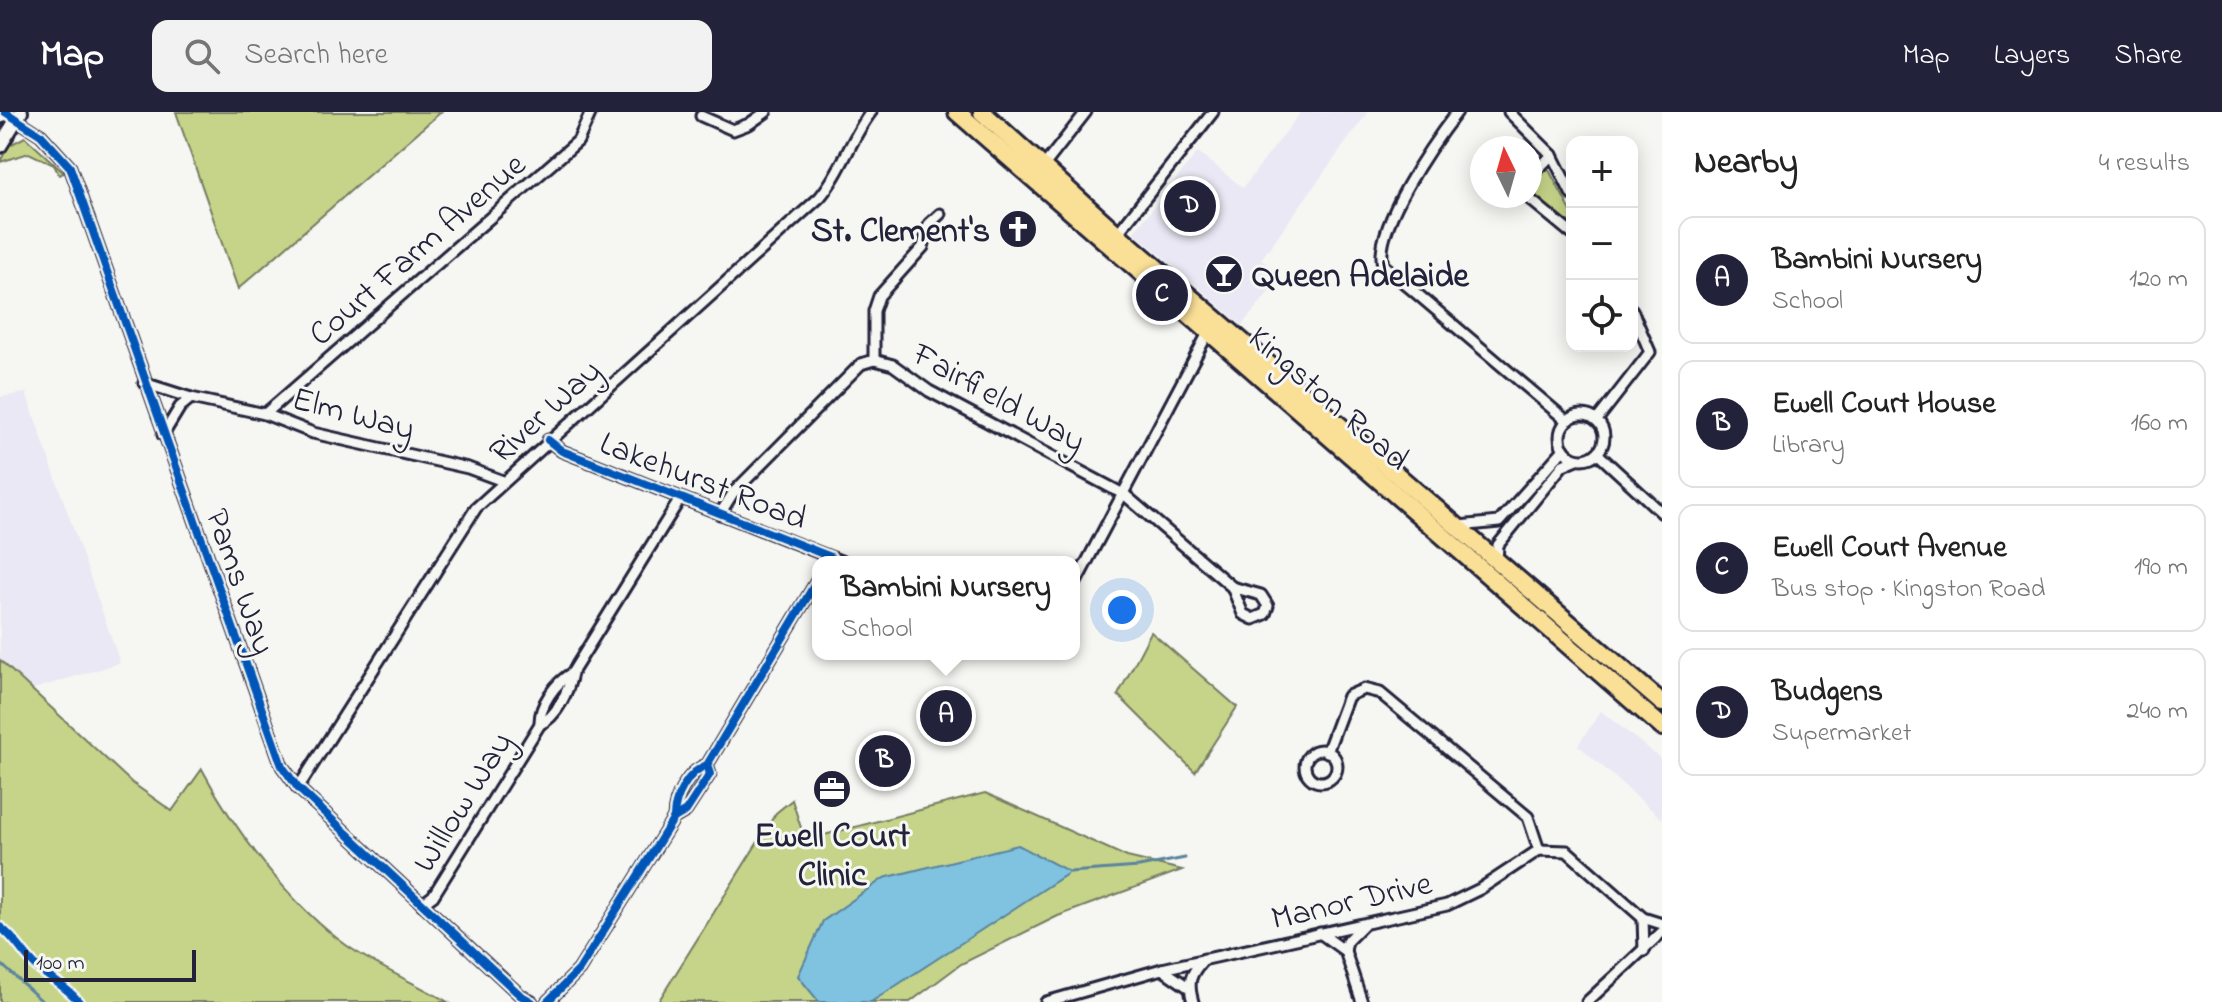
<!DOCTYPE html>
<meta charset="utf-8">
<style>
:root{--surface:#fff;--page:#f2f2f2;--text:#222;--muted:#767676;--line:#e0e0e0;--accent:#22223b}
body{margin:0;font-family:"Indie Flower",sans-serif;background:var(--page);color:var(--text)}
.controls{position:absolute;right:24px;top:24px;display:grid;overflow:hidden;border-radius:16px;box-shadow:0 4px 20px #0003}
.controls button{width:72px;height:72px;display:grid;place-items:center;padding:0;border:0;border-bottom:2px solid var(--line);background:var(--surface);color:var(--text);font:40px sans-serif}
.compass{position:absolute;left:1470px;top:24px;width:72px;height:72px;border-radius:50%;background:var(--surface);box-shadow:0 4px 20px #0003;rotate:355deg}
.scale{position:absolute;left:24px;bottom:20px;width:172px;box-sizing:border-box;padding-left:8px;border:4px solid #22223b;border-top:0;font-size:22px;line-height:28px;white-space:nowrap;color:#22223b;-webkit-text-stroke:6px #f6f6f2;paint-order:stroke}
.you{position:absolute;left:1122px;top:498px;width:28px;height:28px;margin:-20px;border:6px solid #fff;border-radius:50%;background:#1a73e8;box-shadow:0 0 0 12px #1a73e833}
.badge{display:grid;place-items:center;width:52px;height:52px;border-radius:50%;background:var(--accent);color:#fff;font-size:26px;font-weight:700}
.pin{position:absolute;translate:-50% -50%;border:4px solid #fff;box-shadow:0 2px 8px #0006}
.popup{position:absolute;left:812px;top:444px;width:268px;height:104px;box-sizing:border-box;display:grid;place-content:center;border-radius:16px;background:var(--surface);filter:drop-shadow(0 2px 6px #0005);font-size:26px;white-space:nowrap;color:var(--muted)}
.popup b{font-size:30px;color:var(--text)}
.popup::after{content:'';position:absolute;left:50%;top:100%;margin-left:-16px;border:16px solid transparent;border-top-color:var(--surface)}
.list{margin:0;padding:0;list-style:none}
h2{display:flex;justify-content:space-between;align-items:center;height:104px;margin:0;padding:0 32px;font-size:34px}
h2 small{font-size:26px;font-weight:400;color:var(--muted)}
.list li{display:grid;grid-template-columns:52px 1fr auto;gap:24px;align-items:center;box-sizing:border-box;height:128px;margin:0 16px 16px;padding:0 16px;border:2px solid var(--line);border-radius:16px}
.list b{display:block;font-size:30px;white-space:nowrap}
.list p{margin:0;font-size:26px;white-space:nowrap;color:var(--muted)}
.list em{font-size:26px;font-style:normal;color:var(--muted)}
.icon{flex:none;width:44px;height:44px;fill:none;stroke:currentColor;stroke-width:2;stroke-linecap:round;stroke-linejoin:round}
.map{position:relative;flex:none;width:1662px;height:890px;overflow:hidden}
header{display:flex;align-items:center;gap:48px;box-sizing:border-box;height:112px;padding:0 40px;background:var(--accent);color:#fff}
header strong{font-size:38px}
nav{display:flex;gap:44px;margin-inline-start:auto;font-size:28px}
.search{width:560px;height:72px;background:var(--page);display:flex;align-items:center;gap:20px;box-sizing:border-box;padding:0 28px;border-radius:16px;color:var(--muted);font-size:30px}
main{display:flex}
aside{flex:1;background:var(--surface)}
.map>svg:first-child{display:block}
.built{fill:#e9e8f4}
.green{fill:#c5d488;stroke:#747b62;stroke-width:2}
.water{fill:#7fc3e0;stroke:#5a839e;stroke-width:2}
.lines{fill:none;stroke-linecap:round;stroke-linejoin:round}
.stream{stroke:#5a839e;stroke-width:3}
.minor-casing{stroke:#22223b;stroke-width:15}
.secondary-casing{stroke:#22223b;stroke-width:18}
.trunk-casing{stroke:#22223b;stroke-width:22}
.minor{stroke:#f6f6f2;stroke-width:9}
.secondary{stroke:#f6f6f2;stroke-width:12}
.trunk{stroke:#fadf96;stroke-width:16}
.cycleway-casing{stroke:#f6f6f2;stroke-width:13}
.cycleway{stroke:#0057b8;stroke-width:8}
.labels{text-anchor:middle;stroke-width:6;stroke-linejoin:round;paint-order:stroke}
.poi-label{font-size:34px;font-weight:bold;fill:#22223b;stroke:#f6f6f2;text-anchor:end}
.street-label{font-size:34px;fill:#22223b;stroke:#f6f6f2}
</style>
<header>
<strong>Map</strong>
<div class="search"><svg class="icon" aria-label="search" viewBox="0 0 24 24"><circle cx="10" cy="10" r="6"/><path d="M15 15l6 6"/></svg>Search here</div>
<nav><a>Map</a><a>Layers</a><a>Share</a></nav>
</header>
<main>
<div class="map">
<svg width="1662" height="890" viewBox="0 0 1662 890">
<rect width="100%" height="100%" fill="#f6f6f2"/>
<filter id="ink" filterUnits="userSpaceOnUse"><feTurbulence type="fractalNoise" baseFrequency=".0125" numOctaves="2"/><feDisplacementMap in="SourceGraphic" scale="16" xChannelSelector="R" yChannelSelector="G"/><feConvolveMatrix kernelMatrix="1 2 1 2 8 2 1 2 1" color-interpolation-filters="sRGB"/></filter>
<g filter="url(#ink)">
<!-- built -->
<g class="built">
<path d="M1301 0H1368L1261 147 1281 165 1242 213 1134 120 1198 40 1243 76Z"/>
<path d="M26 281 120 551 30 578 0 548V285Z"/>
<path d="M1601 599 1662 648V707L1578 633Z"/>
</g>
<!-- green -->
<g class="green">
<path d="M176 0H441L238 177Z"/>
<path d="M25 25 64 61 59 63 54 53 29 41 0 50 8 34Z"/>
<path d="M1543 56 1549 58 1572 101V110L1564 109 1530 81V70Z"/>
<path d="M1151 520 1237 595 1195 660 1118 583Z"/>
<path d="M0 548 131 670 172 699 202 657C233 716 290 793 346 833 377 855 415 871 448 890H0Z"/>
<path d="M985 681 1127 745 1182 758 1058 804 961 852 910 890H658L776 701 792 688 805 728Z"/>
</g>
<!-- water -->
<path class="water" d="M1018 733 1070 760 871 890H819L798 864 823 809 884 766Z"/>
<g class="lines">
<!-- stream -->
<g class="stream">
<path d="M1070 760 1139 755 1185 746"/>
<path d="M0 851 43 890"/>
</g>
<!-- minor casing -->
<g class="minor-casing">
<g id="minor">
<path d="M5 0 41 23 70 55 282 654 298 676 520 883 532 890"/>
<path d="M1457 0C1434 30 1373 116 1383 153L1567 309"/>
<path d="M1509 0 1552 43 1572 83"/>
<path d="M701 4 733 18 749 12 766 0"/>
<path d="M1043 55 1086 0"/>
<path d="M1530 65 1552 43"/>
<path d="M1526 84 1572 122"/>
<path d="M1117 122 1213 0"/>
<path d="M874 248V199L879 184 923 135 929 112 940 102"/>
<path d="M144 271 191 286 265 302 313 321 468 356 503 369"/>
<path d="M265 302 578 29 591 0"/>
<circle cx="1582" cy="325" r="22"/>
<path d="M1597 308 1650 240 1632 198"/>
<path d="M163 323 180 295 191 286"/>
<path d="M548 328 562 339 843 450"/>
<path d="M1597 341 1662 401"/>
<path d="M720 402 733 381 861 252 874 248 893 253 929 279 1125 383 1232 475 1261 483 1268 494 1265 502 1253 507 1243 502 1232 475"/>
<path d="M1459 414 1499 410 1564 337"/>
<path d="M1497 450 1498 433 1563 353 1577 347"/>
<path d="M1074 474 1209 219"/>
<path d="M540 612C557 605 569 578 572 561L680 387"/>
<circle cx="1321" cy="654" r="16"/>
<path d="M1327 640 1348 584 1364 577 1380 581 1528 705 1539 738"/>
<path d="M298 676 476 396 820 85C842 59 851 26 871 0"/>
<path d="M674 706C674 686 688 659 707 653L818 467"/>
<path d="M422 792 433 784 540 612C539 593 556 570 572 561"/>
<path d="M1643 806 1644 839"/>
<path d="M1320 821 1345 839 1362 890"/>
<path d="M1345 839 1347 829 1363 813"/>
<path d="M1162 857 1188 875"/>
<path d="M547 890 579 858 674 706 686 699 710 662 707 653"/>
<path d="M1046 890 1162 857 1447 793 1480 777 1539 738 1567 739 1643 806 1662 812"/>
<path d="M1193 890C1187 870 1190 862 1204 847"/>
<path d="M1587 890 1662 820"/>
</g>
</g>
<!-- secondary casing -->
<g class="secondary-casing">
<g id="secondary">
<path d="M0 5 3 0"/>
<path d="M0 34 21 0"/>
</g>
</g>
<!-- trunk casing -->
<g class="trunk-casing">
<g id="trunk">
<path d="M957 0 1662 615"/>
<path d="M982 0 1117 122 1662 591"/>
</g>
</g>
<!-- minor -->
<use href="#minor" class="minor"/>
<!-- secondary -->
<use href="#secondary" class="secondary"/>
<!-- trunk -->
<use href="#trunk" class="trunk"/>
<!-- cycleway casing -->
<g class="cycleway-casing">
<g id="cycleway">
<path d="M5 0 41 23 70 55 282 654 298 676 520 883 532 890"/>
<path d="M548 328 562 339 831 445 829 450"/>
<path d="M674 706C674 686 688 659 707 653L818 467"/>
<path d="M0 815C14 825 19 836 30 848 44 865 65 872 79 890"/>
<path d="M547 890 579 858 674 706 686 699 710 662 707 653"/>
</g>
</g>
<!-- cycleway -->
<use href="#cycleway" class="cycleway"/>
</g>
</g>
<!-- icons -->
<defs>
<g id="church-disc" transform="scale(2)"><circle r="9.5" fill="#22223b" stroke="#f6f6f2"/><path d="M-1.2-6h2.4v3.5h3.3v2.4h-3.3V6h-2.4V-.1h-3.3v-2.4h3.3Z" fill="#fff"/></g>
<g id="bar-disc" transform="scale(2)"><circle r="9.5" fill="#22223b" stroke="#f6f6f2"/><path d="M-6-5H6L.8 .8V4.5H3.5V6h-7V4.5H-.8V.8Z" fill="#fff"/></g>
<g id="office-disc" transform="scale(2)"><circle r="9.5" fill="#22223b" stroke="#f6f6f2"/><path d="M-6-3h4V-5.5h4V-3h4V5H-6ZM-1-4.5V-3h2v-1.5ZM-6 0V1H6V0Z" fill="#fff"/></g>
</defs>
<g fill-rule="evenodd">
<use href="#church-disc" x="1018" y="117"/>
<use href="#bar-disc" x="1224" y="162"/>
<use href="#office-disc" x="832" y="677"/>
</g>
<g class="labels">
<!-- poi labels -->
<g class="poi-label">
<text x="990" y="129">St. Clement's</text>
<text x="1252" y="174" text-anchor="start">Queen Adelaide</text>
<text x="832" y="734" text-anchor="middle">Ewell Court<tspan x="832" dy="39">Clinic</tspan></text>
</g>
<!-- street labels -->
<g class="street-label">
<text transform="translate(416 136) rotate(-41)" y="12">Court Farm Avenue</text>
<text transform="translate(1000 284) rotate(29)" y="12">Fairfield Way</text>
<text transform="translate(1330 285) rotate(41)" y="12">Kingston Road</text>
<text transform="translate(544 298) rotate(-42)" y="12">River Way</text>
<text transform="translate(354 300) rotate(15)" y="12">Elm Way</text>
<text transform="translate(704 367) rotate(21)" y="12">Lakehurst Road</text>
<text transform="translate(242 469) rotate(71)" y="12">Pams Way</text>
<text transform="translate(461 689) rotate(-58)" y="12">Willow Way</text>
<text transform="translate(1351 787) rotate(-13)" y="12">Manor Drive</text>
</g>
</g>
</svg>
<div class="controls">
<button>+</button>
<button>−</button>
<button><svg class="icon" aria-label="locate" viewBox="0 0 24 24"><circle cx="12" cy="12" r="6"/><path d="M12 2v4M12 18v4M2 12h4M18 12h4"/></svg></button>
</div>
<svg class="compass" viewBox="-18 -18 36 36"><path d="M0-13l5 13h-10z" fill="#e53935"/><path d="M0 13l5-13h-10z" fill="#767676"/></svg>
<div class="scale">100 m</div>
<div class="you"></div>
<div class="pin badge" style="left:946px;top:604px">A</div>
<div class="popup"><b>Bambini Nursery</b>School</div>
<div class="pin badge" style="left:885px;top:649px">B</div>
<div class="pin badge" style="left:1162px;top:183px">C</div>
<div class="pin badge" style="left:1190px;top:94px">D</div>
</div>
<aside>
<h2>Nearby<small>4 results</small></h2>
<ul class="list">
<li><span class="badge">A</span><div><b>Bambini Nursery</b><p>School</p></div><em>120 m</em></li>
<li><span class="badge">B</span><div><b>Ewell Court House</b><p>Library</p></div><em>160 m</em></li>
<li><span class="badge">C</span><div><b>Ewell Court Avenue</b><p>Bus stop · Kingston Road</p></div><em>190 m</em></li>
<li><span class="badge">D</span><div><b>Budgens</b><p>Supermarket</p></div><em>240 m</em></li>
</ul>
</aside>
</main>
